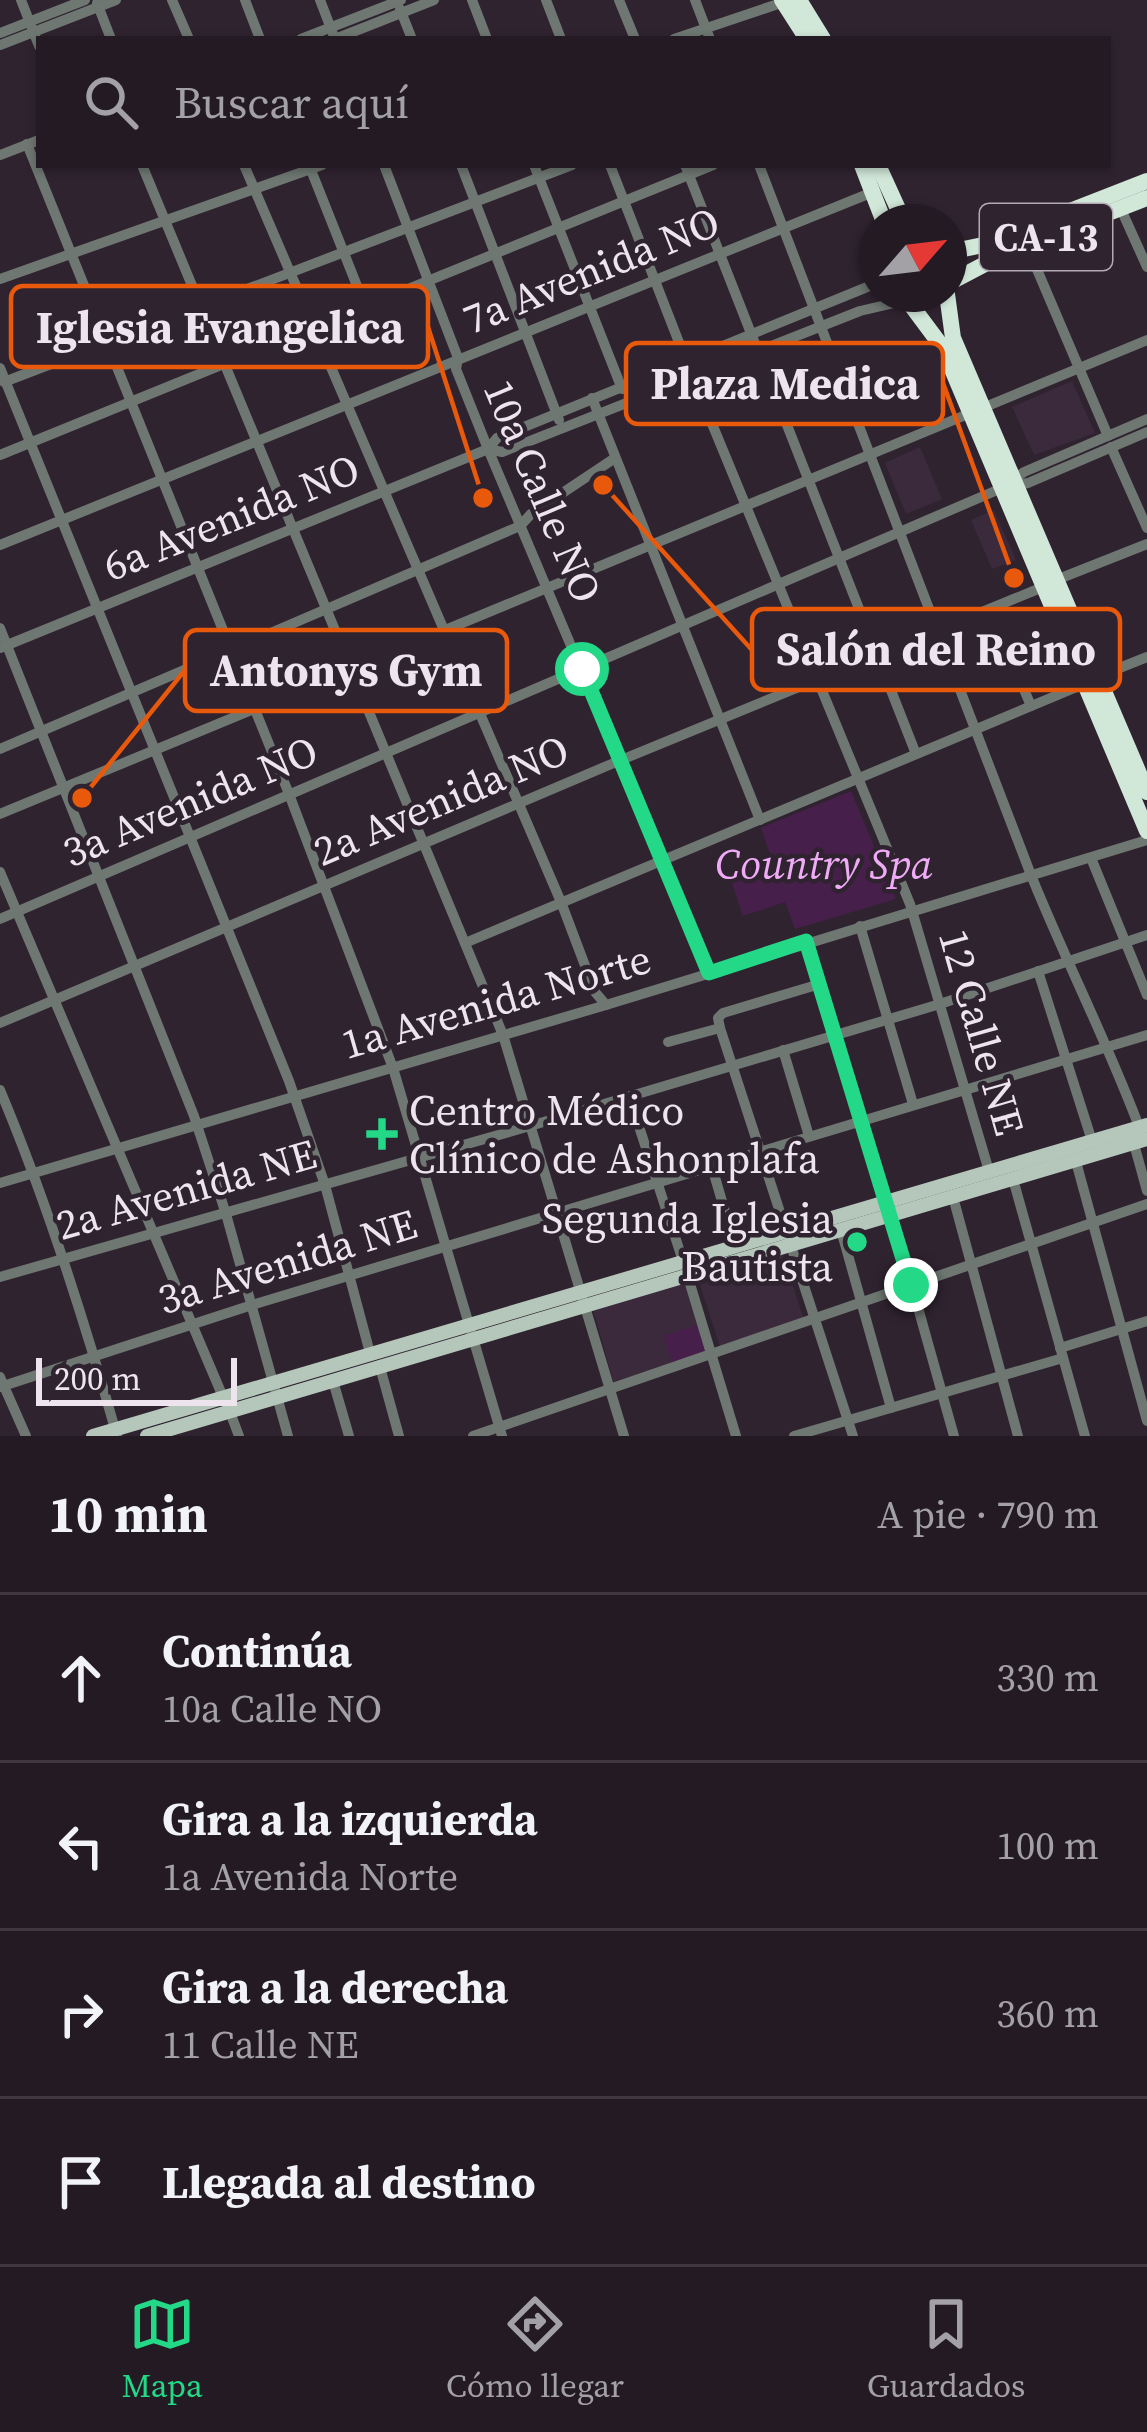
<!DOCTYPE html>
<html lang="es">
<meta charset="utf-8">
<style>
:root{--surface:#231a24;--page:#2f2731;--text:#f1f3f6;--muted:#a3a1a6;--line:#403841;--accent:#23d886}
body{margin:0;font-family:"Source Serif 4",serif;background:var(--page);color:var(--text)}
.compass{position:absolute;left:859px;top:204px;width:108px;height:108px;border-radius:50%;background:var(--surface);box-shadow:0 3px 9px #0004;rotate:62deg}
.scale{position:absolute;left:36px;bottom:30px;width:201px;box-sizing:border-box;padding-left:12px;border:6px solid #ede4ed;border-top:0;font-size:33px;line-height:42px;white-space:nowrap;color:#ede4ed;-webkit-text-stroke:9px #2f2330;paint-order:stroke}
.stop{position:absolute;width:36px;height:36px;margin:-27px;border:9px solid #23d886;border-radius:50%;background:#fff}
.stop.end{background:#23d886;border-color:#fff;box-shadow:0 3px 12px #0008}
.list{margin:0;padding:0;list-style:none}
h2{display:flex;justify-content:space-between;align-items:center;height:156px;margin:0;padding:0 48px;font-size:51px}
h2 small{font-size:39px;font-weight:400;color:var(--muted)}
.list li{display:grid;grid-template-columns:78px 1fr auto;gap:36px;align-items:center;box-sizing:border-box;height:168px;padding:0 48px;border-top:3px solid var(--line)}
.list b{display:block;font-size:45px;white-space:nowrap}
.list p{margin:0;font-size:39px;white-space:nowrap;color:var(--muted)}
.list em{font-size:39px;font-style:normal;color:var(--muted)}
.icon{flex:none;width:66px;height:66px;fill:none;stroke:currentColor;stroke-width:2;stroke-linecap:round;stroke-linejoin:round}
.map{position:relative;flex:none;width:1147px;height:1436px;overflow:hidden}
.search{position:absolute;background:var(--surface);box-shadow:0 3px 9px #0004;left:36px;right:36px;top:36px;height:132px;display:flex;align-items:center;gap:30px;box-sizing:border-box;padding:0 42px;border-radius:0px;color:var(--muted);font-size:45px}
.sheet{height:828px;background:var(--surface)}
nav{display:flex;justify-content:space-around;align-items:center;box-sizing:border-box;height:168px;border-top:3px solid var(--line);background:var(--surface);font-size:33px;color:var(--muted)}
nav a{display:grid;justify-items:center;gap:6px}
nav .on{color:var(--accent)}
.map>svg:first-child{display:block}
.built{fill:#3a2a3c}
.green{fill:#471f4b}
.lines{fill:none;stroke-linecap:round;stroke-linejoin:round}
.minor{stroke:#6e7771;stroke-width:10}
.major{stroke:#b5c7bb;stroke-width:14}
.highway{stroke:#d1e7d8;stroke-width:16}
.route{stroke:#23d886;stroke-width:15}
.poi-dot{fill:#23d886;stroke:#2f2330;stroke-width:4.5}
.labels{text-anchor:middle;stroke-width:9;stroke-linejoin:round;paint-order:stroke}
.shield{fill:#2f2330;stroke:#b4aab4;stroke-width:3}
.shield-label{font-size:39px;font-weight:bold;fill:#ede4ed}
.street-label{font-size:42px;fill:#ede4ed;stroke:#2f2330}
.park-label{font-size:42px;font-style:italic;fill:#f0abf7;stroke:#2f2330}
.poi-label{font-size:42px;fill:#ede4ed;stroke:#2f2330;text-anchor:start}
.leader{fill:none;stroke:#e8590c;stroke-width:4.5}
.callout-dot{fill:#e8590c;stroke:#2f2330;stroke-width:4.5}
.callout{fill:#2f2330;stroke:#e8590c;stroke-width:4.5}
.callout-label{font-size:45px;text-anchor:middle;font-weight:bold;fill:#ede4ed}
</style>
<div class="map">
<svg width="1147" height="1436" viewBox="0 0 1147 1436">
<rect width="100%" height="100%" fill="#2f2330"/>
<!-- built -->
<g class="built">
<path d="M1072 381 1095 433 1034 455 1012 407Z"/>
<path d="M920 447 942 499 906 514 885 463Z"/>
<path d="M994 510 1016 560 992 569 971 520Z"/>
<path d="M782 1252 805 1323 721 1350 698 1279Z"/>
<path d="M683 1280 708 1358 615 1387 592 1306Z"/>
</g>
<!-- green -->
<g class="green">
<path d="M851 791 896 899 795 929 785 902 743 916 729 874 772 860 761 828Z"/>
<path d="M698 1325 706 1352 672 1362 663 1336Z"/>
</g>
<g class="lines">
<!-- minor -->
<g class="minor">
<path d="M21 0 39 46"/>
<path d="M172 0 189 39"/>
<path d="M245 0 260 39"/>
<path d="M320 0 335 39 434 0"/>
<path d="M472 0 487 39"/>
<path d="M546 0 561 39"/>
<path d="M619 0 635 39"/>
<path d="M695 0 710 39"/>
<path d="M97 3 111 39"/>
<path d="M400 9 412 39"/>
<path d="M0 33 85 0"/>
<path d="M301 39 401 0"/>
<path d="M674 39 784 2"/>
<path d="M0 45 116 0"/>
<path d="M27 144 289 794 393 1068 502 1436"/>
<path d="M0 155 39 140"/>
<path d="M142 165 503 1035 624 1436"/>
<path d="M244 165 561 902 595 992 606 1005"/>
<path d="M309 165 365 306"/>
<path d="M384 165 458 358 456 369 488 449 709 973"/>
<path d="M461 165 559 420"/>
<path d="M534 165 622 389"/>
<path d="M610 165 687 363 910 904 989 1171"/>
<path d="M685 165 916 754"/>
<path d="M759 165 1031 875C1066 962 1109 1045 1141 1132"/>
<path d="M1120 207 1147 267"/>
<path d="M1024 239 1108 436"/>
<path d="M0 279 322 165"/>
<path d="M0 368 289 1081 325 1185 370 1353"/>
<path d="M4 382 572 165"/>
<path d="M592 398 760 820"/>
<path d="M1111 447 1147 528"/>
<path d="M488 449 502 452 860 311 903 301"/>
<path d="M0 455 713 165"/>
<path d="M1009 483 1024 472 1147 419"/>
<path d="M0 545 873 192"/>
<path d="M1056 580 1147 544"/>
<path d="M990 609 1031 706"/>
<path d="M0 628 194 1116 226 1214 288 1436"/>
<path d="M0 648 488 449 497 438 877 283"/>
<path d="M1097 677 1147 657"/>
<path d="M0 749 520 526 531 514 615 458"/>
<path d="M0 814 1147 340"/>
<path d="M1091 858 1147 995"/>
<path d="M0 872 223 1397"/>
<path d="M0 919 1002 488 1028 483 1147 432"/>
<path d="M860 926 913 1104"/>
<path d="M806 941 892 1215 954 1436"/>
<path d="M465 943 1084 684"/>
<path d="M1038 971 1092 1141"/>
<path d="M0 1023 621 760 1043 587"/>
<path d="M720 1028 853 1436"/>
<path d="M720 1028 718 1018 723 1013 820 984"/>
<path d="M668 1042 720 1028"/>
<path d="M783 1050 809 1136"/>
<path d="M0 1090C47 1202 84 1319 117 1436"/>
<path d="M629 1096 683 1261"/>
<path d="M1134 1144 1147 1191"/>
<path d="M1075 1158 1147 1421"/>
<path d="M712 1167 726 1215"/>
<path d="M1013 1179 1085 1436"/>
<path d="M0 1183 606 1005 1147 840"/>
<path d="M953 1197 1018 1436"/>
<path d="M841 1230 891 1408"/>
<path d="M687 1274 736 1436"/>
<path d="M0 1277 530 1126 940 1004 1147 935"/>
<path d="M1060 1348 1147 1321"/>
<path d="M380 1367 399 1436"/>
<path d="M0 1377 26 1436"/>
<path d="M333 1381 349 1436"/>
<path d="M0 1387 252 1305 1147 1035"/>
<path d="M230 1412 239 1436"/>
<path d="M473 1436 1147 1204"/>
<path d="M794 1436 1063 1358"/>
</g>
<!-- major -->
<g class="major">
<path d="M93 1436 1147 1125"/>
<path d="M147 1436 1147 1139"/>
</g>
<!-- highway -->
<g class="highway">
<path d="M782 0 807 39"/>
<path d="M799 0 823 39"/>
<path d="M862 165 884 222"/>
<path d="M878 165 904 222"/>
<path d="M949 252 983 245 1147 181"/>
<path d="M949 283 1008 252 1147 198"/>
<path d="M892 294 908 301 932 294"/>
<path d="M947 294 953 338 1147 792"/>
<path d="M908 301 943 348 1147 831"/>
</g>
</g>
<g class="lines">
<!-- route -->
<path class="route" d="M582 669 709 973 806 941 911 1285"/>
</g>
<!-- markers -->
<g class="poi-dot">
<path d="M376 1116h12v12h12v12h-12v12h-12v-12h-12v-12h12z"/>
<circle cx="857" cy="1242" r="12"/>
</g>
<g class="labels">
<!-- shield labels -->
<rect class="shield" x="980" y="204" width="132" height="66" rx="9"/>
<g class="shield-label">
<text x="1046" y="251">CA-13</text>
</g>
<!-- street labels -->
<g class="street-label">
<text transform="translate(591 270) rotate(-22)" y="15">7a Avenida NO</text>
<text transform="translate(543 491) rotate(67)" y="15">10a Calle NO</text>
<text transform="translate(231 517) rotate(-22)" y="15">6a Avenida NO</text>
<text transform="translate(441 800) rotate(-23)" y="15">2a Avenida NO</text>
<text transform="translate(190 801) rotate(-23)" y="15">3a Avenida NO</text>
<text transform="translate(496 1001) rotate(-16)" y="15">1a Avenida Norte</text>
<text transform="translate(982 1032) rotate(74)" y="15">12 Calle NE</text>
<text transform="translate(186 1189) rotate(-16)" y="15">2a Avenida NE</text>
<text transform="translate(287 1261) rotate(-17)" y="15">3a Avenida NE</text>
</g>
<!-- park labels -->
<g class="park-label">
<text x="824" y="879">Country Spa</text>
</g>
<!-- poi labels -->
<g class="poi-label">
<text x="409" y="1125">Centro Médico<tspan x="409" dy="48">Clínico de Ashonplafa</tspan></text>
<text x="833" y="1233" text-anchor="end">Segunda Iglesia<tspan x="833" dy="48">Bautista</tspan></text>
</g>
</g>
<!-- callouts -->
<path class="leader" d="M483 498L428 327M1014 578L943 383M603 485L752 650M82 798L185 670"/>
<g class="callout-dot">
<circle cx="483" cy="498" r="12"/>
<circle cx="1014" cy="578" r="12"/>
<circle cx="603" cy="485" r="12"/>
<circle cx="82" cy="798" r="12"/>
</g>
<g class="callout">
<rect x="11" y="286" width="417" height="81" rx="12"/>
<rect x="626" y="343" width="317" height="81" rx="12"/>
<rect x="752" y="609" width="368" height="81" rx="12"/>
<rect x="185" y="630" width="322" height="81" rx="12"/>
</g>
<g class="callout-label">
<text x="220" y="343">Iglesia Evangelica</text>
<text x="785" y="399">Plaza Medica</text>
<text x="936" y="665">Salón del Reino</text>
<text x="346" y="686">Antonys Gym</text>
</g>
</svg>
<svg class="compass" viewBox="-18 -18 36 36"><path d="M0-13l5 13h-10z" fill="#e53935"/><path d="M0 13l5-13h-10z" fill="#a3a1a6"/></svg>
<div class="scale">200 m</div>
<div class="stop" style="left:582px;top:669px"></div>
<div class="stop end" style="left:911px;top:1285px"></div>
<div class="search"><svg class="icon" aria-label="search" viewBox="0 0 24 24"><circle cx="10" cy="10" r="6"/><path d="M15 15l6 6"/></svg>Buscar aquí</div>
</div>
<section class="sheet">
<h2>10 min<small>A pie · 790 m</small></h2>
<ul class="list">
<li><svg class="icon" aria-label="ahead" viewBox="0 0 24 24"><path d="M12 20V5M6 11l6-6 6 6"/></svg><div><b>Continúa</b><p>10a Calle NO</p></div><em>330 m</em></li>
<li><svg class="icon" aria-label="left" viewBox="0 0 24 24"><path d="M17 20v-9H6M10 6l-5 5 5 5"/></svg><div><b>Gira a la izquierda</b><p>1a Avenida Norte</p></div><em>100 m</em></li>
<li><svg class="icon" aria-label="right" viewBox="0 0 24 24"><path d="M7 20v-9h11M14 6l5 5-5 5"/></svg><div><b>Gira a la derecha</b><p>11 Calle NE</p></div><em>360 m</em></li>
<li><svg class="icon" aria-label="arrive" viewBox="0 0 24 24"><path d="M6 21V4h12l-3 4 3 4H6"/></svg><div><b>Llegada al destino</b></div></li>
</ul>
</section>
<nav>
<a class="on"><svg class="icon" aria-label="map" viewBox="0 0 24 24"><path d="M3 6l6-2 6 2 6-2v14l-6 2-6-2-6 2zM9 4v14M15 6v14"/></svg>Mapa</a>
<a><svg class="icon" aria-label="directions" viewBox="0 0 24 24"><path d="M12 3l9 9-9 9-9-9zM9 14v-3h6M13 9l2 2-2 2"/></svg>Cómo llegar</a>
<a><svg class="icon" aria-label="saved" viewBox="0 0 24 24"><path d="M7 4h10v16l-5-4-5 4z"/></svg>Guardados</a>
</nav>
